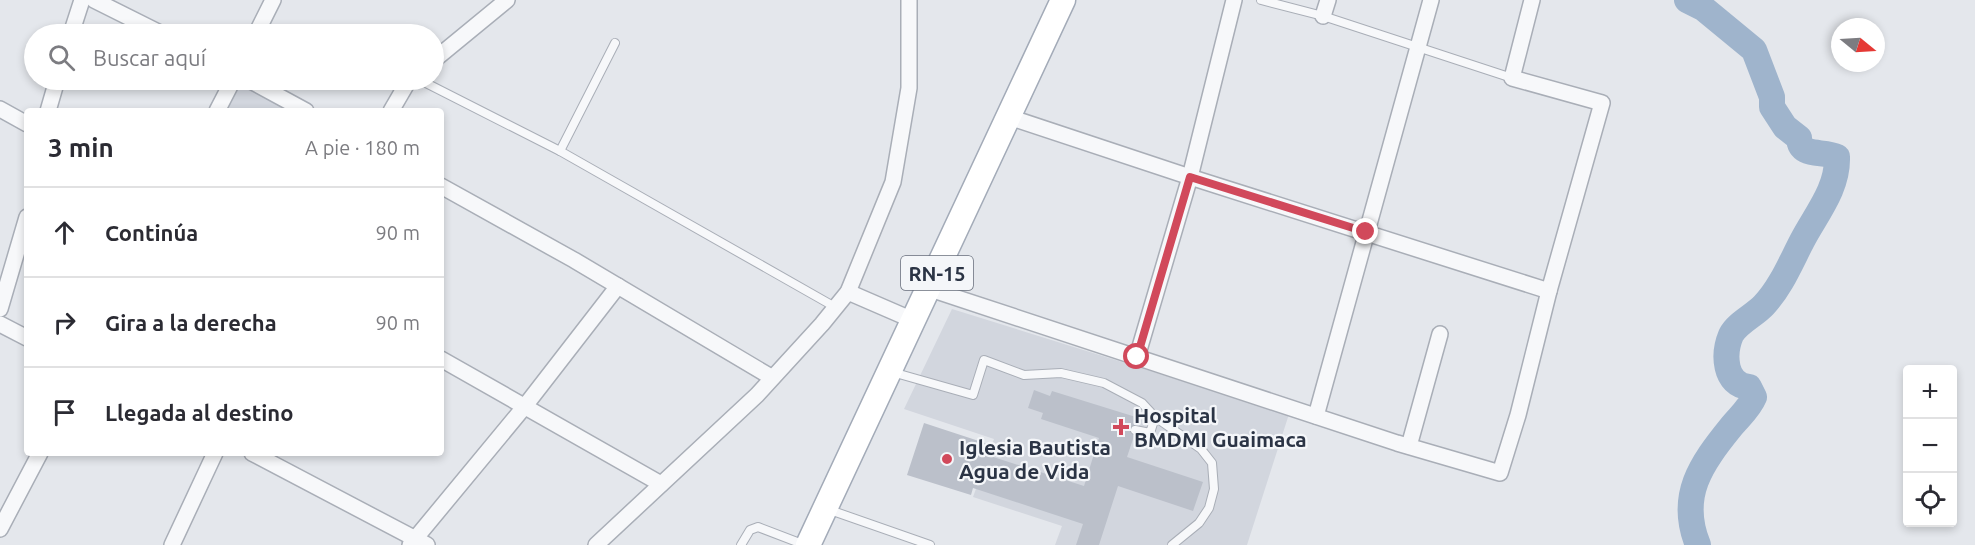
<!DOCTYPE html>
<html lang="es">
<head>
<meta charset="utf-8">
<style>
  :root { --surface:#fff; --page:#f2f2f3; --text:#2b2b33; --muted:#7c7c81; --line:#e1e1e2 }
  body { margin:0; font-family:Ubuntu,sans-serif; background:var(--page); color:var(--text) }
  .controls { position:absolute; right:18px; bottom:18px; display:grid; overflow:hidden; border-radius:6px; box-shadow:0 3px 9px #0003 }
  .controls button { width:54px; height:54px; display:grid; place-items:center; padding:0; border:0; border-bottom:2px solid var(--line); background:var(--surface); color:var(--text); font:30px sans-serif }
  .compass { position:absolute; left:1831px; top:18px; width:54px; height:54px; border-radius:50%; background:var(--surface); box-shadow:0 3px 9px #0003; rotate:108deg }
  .stop { position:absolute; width:18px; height:18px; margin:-14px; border:4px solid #d1495b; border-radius:50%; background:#fff }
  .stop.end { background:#d1495b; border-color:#fff; box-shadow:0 2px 6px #0008 }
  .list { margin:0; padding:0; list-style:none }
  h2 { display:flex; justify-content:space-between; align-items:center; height:78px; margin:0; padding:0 24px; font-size:26px }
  h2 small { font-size:20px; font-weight:400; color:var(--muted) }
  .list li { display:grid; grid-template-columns:39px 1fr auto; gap:18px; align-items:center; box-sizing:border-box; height:90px; padding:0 24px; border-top:2px solid var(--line) }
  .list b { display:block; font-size:22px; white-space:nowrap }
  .list em { font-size:20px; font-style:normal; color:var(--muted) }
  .icon { flex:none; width:33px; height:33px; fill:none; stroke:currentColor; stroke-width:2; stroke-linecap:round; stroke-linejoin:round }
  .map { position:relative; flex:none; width:1975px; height:545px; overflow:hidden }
  .search { position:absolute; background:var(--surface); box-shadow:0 3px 9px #0003; left:24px; top:24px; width:420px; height:66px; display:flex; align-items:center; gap:15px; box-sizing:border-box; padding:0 21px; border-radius:33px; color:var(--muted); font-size:22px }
  .panel { position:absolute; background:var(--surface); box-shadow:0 3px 9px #0003; left:24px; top:108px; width:420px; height:348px; border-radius:6px }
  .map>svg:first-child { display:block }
</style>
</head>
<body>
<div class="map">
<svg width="1975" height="545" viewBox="0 0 1975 545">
  <rect width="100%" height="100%" fill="#e4e7ec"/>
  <!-- built -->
  <g fill="#d2d6de">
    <path d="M241,81l50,30h-66z"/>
    <path d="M952,309l337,105 -42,131h-192l7,-19 -89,-29 21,-58 -90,-30z"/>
  </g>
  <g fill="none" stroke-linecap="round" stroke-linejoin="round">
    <!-- river -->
    <path stroke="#9fb4cc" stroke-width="26" d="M1687,0l16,8 51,42 18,47v10l13,20 14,11c1,20 24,12 38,19 1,32 -21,57 -35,84 -11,21 -21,46 -38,64 -9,10 -27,18 -33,30 -8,19 -7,50 18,52l5,10c-5,12 -15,20 -23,30 -30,37 -53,69 -33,118"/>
  </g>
  <!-- building -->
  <path fill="#bbc0ca" d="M1034,390l16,6 2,-5 87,27 -2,6 -8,4 5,8 -7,21 76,25 -10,29 -75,-25 -19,59h-23l7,-21 -110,-36 -2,7 -64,-20 17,-52 64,21 -4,10 100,32 15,-48 -58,-19 2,-6 -15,-5z"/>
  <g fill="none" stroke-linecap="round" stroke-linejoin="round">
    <!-- service casing -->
    <g stroke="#a9aeb7" stroke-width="10">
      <g id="service">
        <path d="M1261,0l62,16 189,62"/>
        <path d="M615,43l-55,108 275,156"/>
        <path d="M420,80l140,71"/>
        <path d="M892,372l81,23 11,-35 40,15 37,-2 43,10 38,20 13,14 -5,16 -15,-3"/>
        <path d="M1155,417l46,32 11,14 2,26 -5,19 -10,15 -27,22"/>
        <path d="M827,509l103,36"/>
        <path d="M741,545l9,-15 8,-3 47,18"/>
      </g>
    </g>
    <!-- minor casing -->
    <g stroke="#a9aeb7" stroke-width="18">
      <g id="minor">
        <path d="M94,0l68,34"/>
        <path d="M1323,16l5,-16"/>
        <path d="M71,34l11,-34"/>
        <path d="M256,34l17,-34"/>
        <path d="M434,60l73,-60"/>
        <path d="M249,80l57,31"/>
        <path d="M0,109l27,15"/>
        <path d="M48,111l9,-31"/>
        <path d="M217,111l16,-31"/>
        <path d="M391,111l18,-31"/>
        <path d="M1009,117l181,60 359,114"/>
        <path d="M441,186l133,74 197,117"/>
        <path d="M930,289l467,154 103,30 18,-58 31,-124 53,-188 -90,-25 20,-78"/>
        <path d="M848,292l67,29"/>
        <path d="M0,309l27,-92"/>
        <path d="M0,324l27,14"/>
        <path d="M1137,357l53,-180 44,-177"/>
        <path d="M441,359l220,125"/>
        <path d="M1316,416l115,-416"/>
        <path d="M1409,446l31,-112"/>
        <path d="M252,453l175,92"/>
        <path d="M0,529l40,-76"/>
        <path d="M172,545l43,-92"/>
        <path d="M410,545l115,-139 93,-120"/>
        <path d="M596,545l161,-150 65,-71 26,-32 45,-110 16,-94v-88"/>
      </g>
    </g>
    <!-- primary casing -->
    <g stroke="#a3abb8" stroke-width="27">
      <path id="primary" d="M808,545l255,-545"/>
    </g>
    <!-- service -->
    <use href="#service" stroke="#f7f8fa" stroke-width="8"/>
    <!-- minor -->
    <use href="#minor" stroke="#f7f8fa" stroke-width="15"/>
    <!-- primary -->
    <use href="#primary" stroke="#fff" stroke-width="24"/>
  </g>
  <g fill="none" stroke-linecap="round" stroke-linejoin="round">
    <!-- route -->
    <path stroke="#d1495b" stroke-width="8" d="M1137,357l53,-180 176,55"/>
  </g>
  <!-- markers -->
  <g fill="#d1495b" stroke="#f4f6f9" stroke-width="2">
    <path d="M1118 418h6v6h6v6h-6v6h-6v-6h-6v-6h6z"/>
    <circle cx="947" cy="459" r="6"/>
  </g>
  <g text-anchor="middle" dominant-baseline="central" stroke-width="4.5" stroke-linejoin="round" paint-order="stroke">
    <!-- shield labels -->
    <rect fill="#f4f6f9" stroke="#676e7b" stroke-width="1.5" x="901" y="256" width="72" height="34" rx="4.5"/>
    <g font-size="20" font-weight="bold" fill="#2b3445">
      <text x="937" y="273">RN-15</text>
    </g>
    <!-- poi labels -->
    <g font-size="21" font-weight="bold" fill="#2b3445" stroke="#f4f6f9" text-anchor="start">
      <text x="1134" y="415">Hospital<tspan x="1134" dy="24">BMDMI Guaimaca</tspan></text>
      <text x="959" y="447">Iglesia Bautista<tspan x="959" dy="24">Agua de Vida</tspan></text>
    </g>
  </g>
</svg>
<div class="controls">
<button>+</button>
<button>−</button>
<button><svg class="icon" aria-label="locate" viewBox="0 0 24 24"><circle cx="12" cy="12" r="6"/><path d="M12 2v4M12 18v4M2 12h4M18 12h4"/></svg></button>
</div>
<svg class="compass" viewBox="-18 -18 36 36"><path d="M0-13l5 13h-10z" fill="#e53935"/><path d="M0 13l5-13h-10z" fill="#7c7c81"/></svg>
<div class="stop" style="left:1137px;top:357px"></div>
<div class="stop end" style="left:1366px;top:232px"></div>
<div class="search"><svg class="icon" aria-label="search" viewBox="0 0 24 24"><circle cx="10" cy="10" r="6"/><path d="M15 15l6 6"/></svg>Buscar aquí</div>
<section class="panel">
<h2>3 min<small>A pie · 180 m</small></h2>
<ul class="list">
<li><svg class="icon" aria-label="ahead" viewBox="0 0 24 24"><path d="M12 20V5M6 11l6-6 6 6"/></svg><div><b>Continúa</b></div><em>90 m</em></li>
<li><svg class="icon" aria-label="right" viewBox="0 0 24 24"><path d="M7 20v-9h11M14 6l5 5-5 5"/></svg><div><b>Gira a la derecha</b></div><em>90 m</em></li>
<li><svg class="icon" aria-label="arrive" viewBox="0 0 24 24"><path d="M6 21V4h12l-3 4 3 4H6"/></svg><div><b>Llegada al destino</b></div></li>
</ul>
</section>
</div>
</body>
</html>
